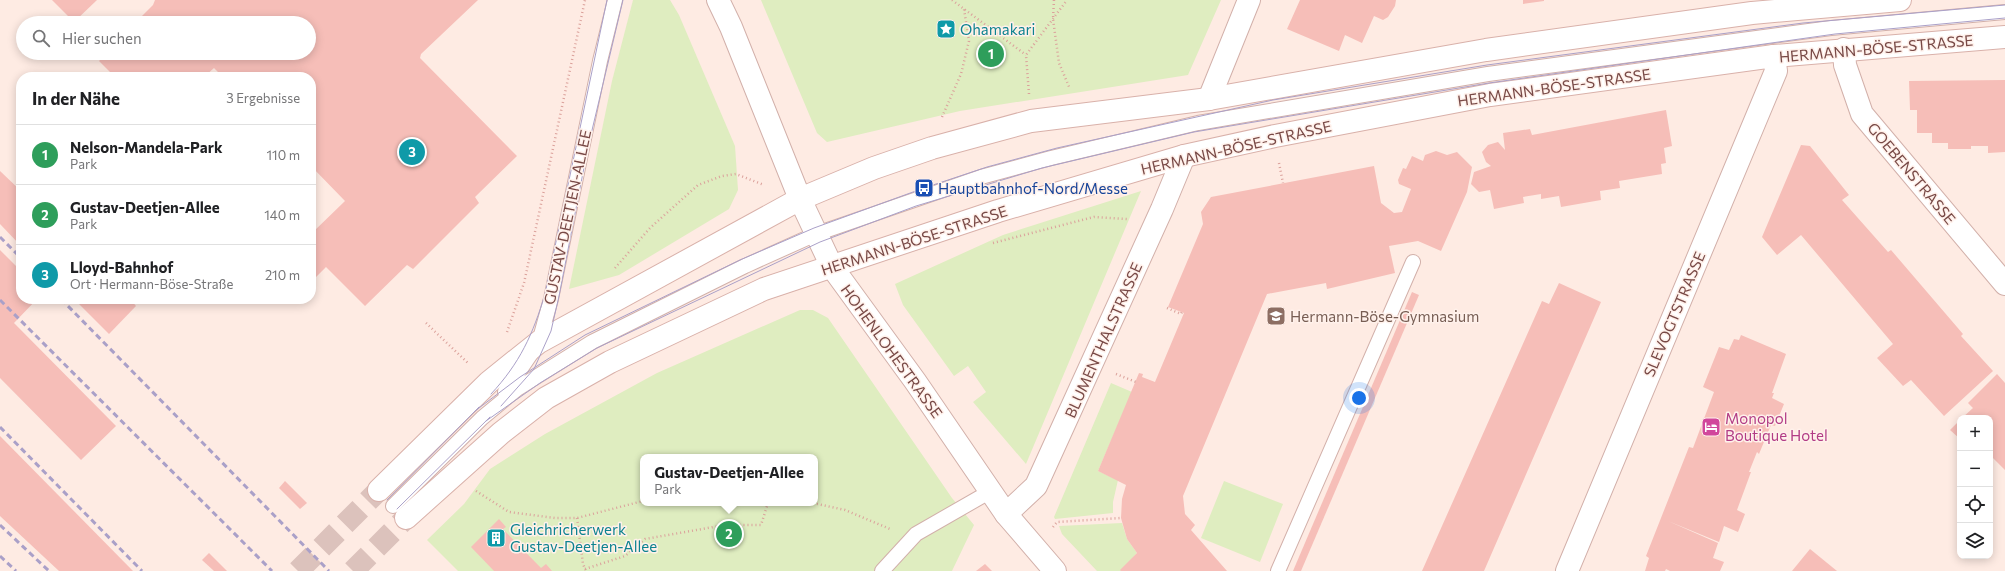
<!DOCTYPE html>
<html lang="de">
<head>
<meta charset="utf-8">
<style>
  :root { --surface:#fff; --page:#f6f6f6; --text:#202124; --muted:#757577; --line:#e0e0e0; --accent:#2563eb }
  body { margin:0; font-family:Commissioner,sans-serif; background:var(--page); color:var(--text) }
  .controls { position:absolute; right:12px; bottom:12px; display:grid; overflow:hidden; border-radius:8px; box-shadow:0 2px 10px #0003 }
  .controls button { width:36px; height:36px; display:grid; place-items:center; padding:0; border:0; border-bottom:1px solid var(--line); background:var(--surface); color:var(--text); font:20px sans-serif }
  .you { position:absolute; left:1359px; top:398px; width:14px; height:14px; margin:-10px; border:3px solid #fff; border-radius:50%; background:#1a73e8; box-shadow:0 0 0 6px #1a73e833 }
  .badge { display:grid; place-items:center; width:26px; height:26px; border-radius:50%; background:var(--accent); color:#fff; font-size:13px; font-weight:700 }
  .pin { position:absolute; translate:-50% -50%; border:2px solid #fff; box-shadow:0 1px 4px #0006 }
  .popup { position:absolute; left:640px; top:454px; width:178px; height:52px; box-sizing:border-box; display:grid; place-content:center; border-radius:8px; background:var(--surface); filter:drop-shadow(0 1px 3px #0005); font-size:13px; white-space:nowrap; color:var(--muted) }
  .popup b { font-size:15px; color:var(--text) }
  .popup::after { content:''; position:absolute; left:50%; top:100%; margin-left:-8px; border:8px solid transparent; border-top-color:var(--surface) }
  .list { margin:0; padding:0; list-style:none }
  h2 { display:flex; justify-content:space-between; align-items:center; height:52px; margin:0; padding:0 16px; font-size:17px }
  h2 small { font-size:13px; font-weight:400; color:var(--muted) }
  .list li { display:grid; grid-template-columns:26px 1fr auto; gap:12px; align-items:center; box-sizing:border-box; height:60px; padding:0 16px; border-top:1px solid var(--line) }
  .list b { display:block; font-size:15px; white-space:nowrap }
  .list p { margin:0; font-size:13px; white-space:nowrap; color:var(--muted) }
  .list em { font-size:13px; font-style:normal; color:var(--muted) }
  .icon { flex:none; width:22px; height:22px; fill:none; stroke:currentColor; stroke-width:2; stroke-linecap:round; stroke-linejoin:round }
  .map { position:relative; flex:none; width:2005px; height:571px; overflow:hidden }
  .search { position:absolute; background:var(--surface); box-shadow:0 2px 10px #0003; left:16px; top:16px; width:300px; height:44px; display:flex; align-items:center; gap:10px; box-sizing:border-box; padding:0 14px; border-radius:22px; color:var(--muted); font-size:15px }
  .panel { position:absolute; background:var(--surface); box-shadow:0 2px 10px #0003; left:16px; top:72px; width:300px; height:232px; border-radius:16px }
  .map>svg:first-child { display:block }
</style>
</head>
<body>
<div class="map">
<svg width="2005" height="571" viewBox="0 0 2005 571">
  <rect width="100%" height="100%" fill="#feebe3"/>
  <!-- green -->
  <g fill="#dfedc0" fill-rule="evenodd">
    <path d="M633,0h37l9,15 56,131 3,44 -9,19 -110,66 -50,14 43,-208z"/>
    <path d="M761,0h460l-33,75 -228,36 -133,31 -10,-9z"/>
    <path d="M1141,191l-115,273 -53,-62 13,-10 -18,-26 -14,10 -51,-71 -8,-21 108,-49z"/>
    <path d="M800,310h13l15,8 124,180 22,27 -22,46h-494l-31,-31 37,-36 26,-35 55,-35 112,-61zM643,457h172v46h-172z"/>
    <path d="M1111,383l21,9 -34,79 20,9 -5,22v11l-58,6 -1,-2z"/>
    <path d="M1224,481l59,23 -23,58 -59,-24z"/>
    <path d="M1122,523l5,16 10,14 -16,18h-24l-35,-37 -3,-8z"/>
  </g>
  <!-- building -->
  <g fill="#f6beb8">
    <path d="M52,0h45l-23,22z"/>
    <path d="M155,0h323l-57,54 -1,4 97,98 -42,41 4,6 -66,66 -6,-4 -42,41 -39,-39 -11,11 -4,-3v-41l34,-33 -34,-35v-89h-88l-9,-9 -10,9h-89l-16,-16 8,-8h202v-30h-174l18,-18z"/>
    <path d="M1300,0h96l-1,6 -7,11 -5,3 -9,-4 -12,27 -17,-8 -6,16 -52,-22z"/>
    <path d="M1523,0h21v1l-21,3z"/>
    <path d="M2005,80v72l-17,1v-7h-17v3h-23v-6h-16v-10h-15v-23h-7l-1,-29z"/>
    <path d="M1666,110l6,36 -8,2 2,15 -5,1 1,10 -43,7 1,7 -20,3 1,9 -40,7 -2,-11 -18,3v-5l-18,3 1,6 -30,6 -4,-19 -11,2 -8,-8 3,-12 17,-6 -5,-4 -4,-10 6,-7 10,-3 7,8 -2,-17 27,-4 2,6z"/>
    <path d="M1801,145l9,1 39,49 -7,5 46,52 3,-2 72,84 -2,2 32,35 -49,45 -33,-36 -8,6 -26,-28 16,-14 -92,-109 -24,20 -15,-18z"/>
    <path d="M1436,151l11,4 10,-3 15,15 -5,25 -26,59 -23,-10 -29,5 6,27 -68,16 -1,-6 -59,11 -84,202 2,18 10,11 -4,5 36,41h-106l-1,-1 17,-17 -10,-14 -6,-21 1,-19 4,-14 -28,-14 41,-98 4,1 -1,3 13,5 29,-69 -16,-6 35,-83 -2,-12 10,-15 163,-31 7,37 13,10 8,-1 9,-23 -12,-5 -1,-4 5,-12 3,1 6,-13 11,5 2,-6z"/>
    <path d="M0,171l21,20v55l-21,-22z"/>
    <path d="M0,250l21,21v28h16l-23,24 102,103 -35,34 -81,-82z"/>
    <path d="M1559,283l42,19 -117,269h-62l120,-270 7,3z"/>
    <path d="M1412,292l7,3 -118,276h-8z"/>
    <path d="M74,299h56l6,7 -27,28z"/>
    <path d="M1741,335l45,19 -14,39h2l-2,5 12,6 -9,22 -4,-1 -12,29 -2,-2 -8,20h2l-14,38 8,4 -7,18 -14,-6 -5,16 -51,-21 50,22 -5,15 11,4 -4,9h-50l-4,-2 -1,2h-20l4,-13 -3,-2 43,-109 4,1 21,-56 -11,-5 16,-40 10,3 5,-11 5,1z"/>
    <path d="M1997,374l8,9v87l-15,-15v-37h-28l11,-10 -5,-5z"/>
    <path d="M1960,420v19l-10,-9z"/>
    <path d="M0,436l133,135h-74l-59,-55z"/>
    <path d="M285,481l22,22 -7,6 -21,-21z"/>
    <path d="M499,519l7,8 -3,2 38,39 5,-4 6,7h-58l-23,-24z"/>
    <path d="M1810,549l27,22h-45z"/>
    <path d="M209,553l18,18h-13l-12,-11z"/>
    <path d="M985,564l7,7h-16z"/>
  </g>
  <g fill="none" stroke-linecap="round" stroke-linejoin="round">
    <!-- secondary-tunnel -->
    <g stroke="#dcc2bc" stroke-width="22" stroke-dasharray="22 11" stroke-linecap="butt">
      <path d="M298,571l81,-81"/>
      <path d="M353,571l53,-53"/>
    </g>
    <!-- service casing -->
    <g stroke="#d2b0aa" stroke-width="16">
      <g id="service">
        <path d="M505,392l34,-50 12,-43 49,-238 15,-61"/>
        <path d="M393,506l89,-88 35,-29 75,-47 153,-76 71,-32 165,-57 70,-19 147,-35 290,-49 343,-46 174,-16"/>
        <path d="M882,571l34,-37 75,-43"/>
        <path d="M1278,571l135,-309"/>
      </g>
    </g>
    <!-- minor casing -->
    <g stroke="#d2b0aa" stroke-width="24">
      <g id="minor">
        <path d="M1844,49l1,16 17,49 143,170"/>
        <path d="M1209,99l40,-99"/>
        <path d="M832,267l83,114 91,133 49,57"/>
        <path d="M1006,514l30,-28 126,-277 22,-53"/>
        <path d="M1567,571l209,-500 -2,-15"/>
      </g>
    </g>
    <!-- tertiary casing -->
    <g stroke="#d2b0aa" stroke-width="24">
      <path id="tertiary" d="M718,0l13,27 69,172 32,68"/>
    </g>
    <!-- secondary casing -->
    <g stroke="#d9b1aa" stroke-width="24">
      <g id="secondary">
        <path d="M379,490l110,-108 50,-40 261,-143 74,-31 58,-20 99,-27 178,-22 277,-49 266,-37 148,-13"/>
        <path d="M406,518l95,-85 45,-35 64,-36 154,-73 234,-78 186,-55 91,-20 215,-41 284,-39 231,-19"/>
      </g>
    </g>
    <!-- path -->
    <g stroke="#dba19b" stroke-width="2.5" stroke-dasharray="1 3" stroke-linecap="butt">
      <path d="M952,0l74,55"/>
      <path d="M1054,0l-1,19 6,44 11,26"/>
      <path d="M1029,94l-3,-39 41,-55"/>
      <path d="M942,117l19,-43 8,-33 -5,-32"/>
      <path d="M1279,163l4,20"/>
      <path d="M993,243l101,-26 33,2"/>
      <path d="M615,268l35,-40 48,-43 24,-9 14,-2 28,11"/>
      <path d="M1167,308l14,6 1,-2"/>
      <path d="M426,323l43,41"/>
      <path d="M507,332l17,-49 61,-283"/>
      <path d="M1116,374l20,8"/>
      <path d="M476,491l33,21 46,6h22l66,-17"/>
      <path d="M813,503l32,7 45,19"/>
      <path d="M577,518l6,46 3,7"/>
      <path d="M1053,527l4,-5 64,-4"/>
      <path d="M585,569l40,-13 20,-17 80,-14h36l7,-22"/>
    </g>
    <!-- service -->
    <use href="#service" stroke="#fff" stroke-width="14"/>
    <!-- minor -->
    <use href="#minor" stroke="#fff" stroke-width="22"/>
    <!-- tertiary -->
    <use href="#tertiary" stroke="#fff" stroke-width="22"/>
    <!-- secondary -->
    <use href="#secondary" stroke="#fff" stroke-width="22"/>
    <!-- tram -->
    <g stroke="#aaa0c8" stroke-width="1">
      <path d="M491,394c29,-31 42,-60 54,-100l62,-294"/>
      <path d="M501,406l33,-37 17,-38 8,-35 29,-149 35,-147"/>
      <path d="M475,411l45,-34 65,-42 155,-75 74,-32 110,-40 63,-21 70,-19 216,-48 214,-35 316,-42 202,-18"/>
      <path d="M486,421l54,-38 57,-35 223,-106 96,-36 126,-38 152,-36 295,-49 346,-49 170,-16"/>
      <path d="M387,500l92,-93"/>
      <path d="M397,509l93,-92"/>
    </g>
    <!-- rail -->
    <g stroke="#aaa0c8" stroke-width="3" stroke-dasharray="6 4" stroke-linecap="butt">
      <path d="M0,237l21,21"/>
      <path d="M61,299l268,272"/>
      <path d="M0,300l272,271"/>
      <path d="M0,427l142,144"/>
      <path d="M0,525l49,46"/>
      <path d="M0,556l16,15"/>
    </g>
  </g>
  <!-- icons -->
  <defs>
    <g id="sight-square" transform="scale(1)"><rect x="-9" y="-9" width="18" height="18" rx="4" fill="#0f9aa8" stroke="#fff1eb"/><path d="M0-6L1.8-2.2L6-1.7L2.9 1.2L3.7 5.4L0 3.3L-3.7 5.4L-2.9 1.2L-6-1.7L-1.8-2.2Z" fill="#fff"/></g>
    <g id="bus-square" transform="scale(1)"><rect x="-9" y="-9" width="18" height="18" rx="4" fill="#1a4fb4" stroke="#fff1eb"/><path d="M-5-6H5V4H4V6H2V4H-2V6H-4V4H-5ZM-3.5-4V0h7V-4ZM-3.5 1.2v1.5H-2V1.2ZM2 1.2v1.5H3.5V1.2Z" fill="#fff"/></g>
    <g id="school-square" transform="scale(1)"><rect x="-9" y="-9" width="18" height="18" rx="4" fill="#8d6e63" stroke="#fff1eb"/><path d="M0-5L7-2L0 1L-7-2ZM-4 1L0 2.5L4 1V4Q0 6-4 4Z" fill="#fff"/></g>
    <g id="hotel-square" transform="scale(1)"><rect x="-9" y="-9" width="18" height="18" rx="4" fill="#d1479c" stroke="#fff1eb"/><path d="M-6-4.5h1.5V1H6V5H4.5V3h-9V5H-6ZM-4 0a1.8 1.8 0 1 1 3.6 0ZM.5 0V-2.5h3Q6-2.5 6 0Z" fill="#fff"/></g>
    <g id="building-square" transform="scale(1)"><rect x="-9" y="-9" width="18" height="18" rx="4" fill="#0f9aa8" stroke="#fff1eb"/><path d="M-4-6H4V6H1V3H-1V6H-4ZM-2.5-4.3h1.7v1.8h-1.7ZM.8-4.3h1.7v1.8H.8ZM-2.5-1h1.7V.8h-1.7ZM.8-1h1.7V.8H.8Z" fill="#fff"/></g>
  </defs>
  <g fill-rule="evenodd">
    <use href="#sight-square" x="946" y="29"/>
    <use href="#bus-square" x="924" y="188"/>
    <use href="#school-square" x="1276" y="316"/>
    <use href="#hotel-square" x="1711" y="427"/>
    <use href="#building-square" x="496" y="538"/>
  </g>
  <g text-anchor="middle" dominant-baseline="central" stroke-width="3" stroke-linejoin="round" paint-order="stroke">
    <!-- culture labels -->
    <g font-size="15" fill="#0d838f" stroke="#fff1eb" text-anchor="start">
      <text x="960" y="29">Ohamakari</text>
      <text x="510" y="529">Gleichricherwerk<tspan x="510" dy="17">Gustav-Deetjen-Allee</tspan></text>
    </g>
    <!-- street labels -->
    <g font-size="15" fill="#784946" stroke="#fff1eb">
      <text transform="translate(1876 48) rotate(-5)">HERMANN-BÖSE-STRASSE</text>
      <text transform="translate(1554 87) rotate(-8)">HERMANN-BÖSE-STRASSE</text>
      <text transform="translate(1236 147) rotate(-13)">HERMANN-BÖSE-STRASSE</text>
      <text transform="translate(1912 173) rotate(50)">GOEBENSTRASSE</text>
      <text transform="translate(567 217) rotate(-78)">GUSTAV-DEETJEN-ALLEE</text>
      <text transform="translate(914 240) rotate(-18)">HERMANN-BÖSE-STRASSE</text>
      <text transform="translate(1674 314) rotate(-67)">SLEVOGTSTRASSE</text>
      <text transform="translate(1103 340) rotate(-66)">BLUMENTHALSTRASSE</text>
      <text transform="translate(892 351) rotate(54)">HOHENLOHESTRASSE</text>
    </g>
    <!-- transit labels -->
    <g font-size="15" fill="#164399" stroke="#fff1eb" text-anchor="start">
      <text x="938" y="188">Hauptbahnhof-Nord/Messe</text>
    </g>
    <!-- education labels -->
    <g font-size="15" fill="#785e54" stroke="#fff1eb" text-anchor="start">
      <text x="1290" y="316">Hermann-Böse-Gymnasium</text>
    </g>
    <!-- hotel labels -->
    <g font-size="15" fill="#b23c85" stroke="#fff1eb" text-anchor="start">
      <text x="1725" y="418">Monopol<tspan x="1725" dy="17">Boutique Hotel</tspan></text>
    </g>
  </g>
</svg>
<div class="controls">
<button>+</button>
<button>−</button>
<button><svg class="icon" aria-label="locate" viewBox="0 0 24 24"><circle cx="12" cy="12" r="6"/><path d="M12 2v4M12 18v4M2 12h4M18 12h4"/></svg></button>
<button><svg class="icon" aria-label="layers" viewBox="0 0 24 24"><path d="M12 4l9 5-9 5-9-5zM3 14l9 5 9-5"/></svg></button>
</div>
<div class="you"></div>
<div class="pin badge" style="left:991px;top:54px;background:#2e9e5b">1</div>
<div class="pin badge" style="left:729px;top:534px;background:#2e9e5b">2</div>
<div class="popup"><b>Gustav-Deetjen-Allee</b>Park</div>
<div class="pin badge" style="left:412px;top:152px;background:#0f9aa8">3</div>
<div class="search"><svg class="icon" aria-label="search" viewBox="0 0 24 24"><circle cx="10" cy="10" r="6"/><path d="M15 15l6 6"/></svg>Hier suchen</div>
<section class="panel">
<h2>In der Nähe<small>3 Ergebnisse</small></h2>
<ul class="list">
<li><span class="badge" style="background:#2e9e5b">1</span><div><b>Nelson-Mandela-Park</b><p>Park</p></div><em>110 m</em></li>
<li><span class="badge" style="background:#2e9e5b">2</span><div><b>Gustav-Deetjen-Allee</b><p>Park</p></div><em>140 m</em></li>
<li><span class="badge" style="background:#0f9aa8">3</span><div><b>Lloyd-Bahnhof</b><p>Ort · Hermann-Böse-Straße</p></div><em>210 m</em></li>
</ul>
</section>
</div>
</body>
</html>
